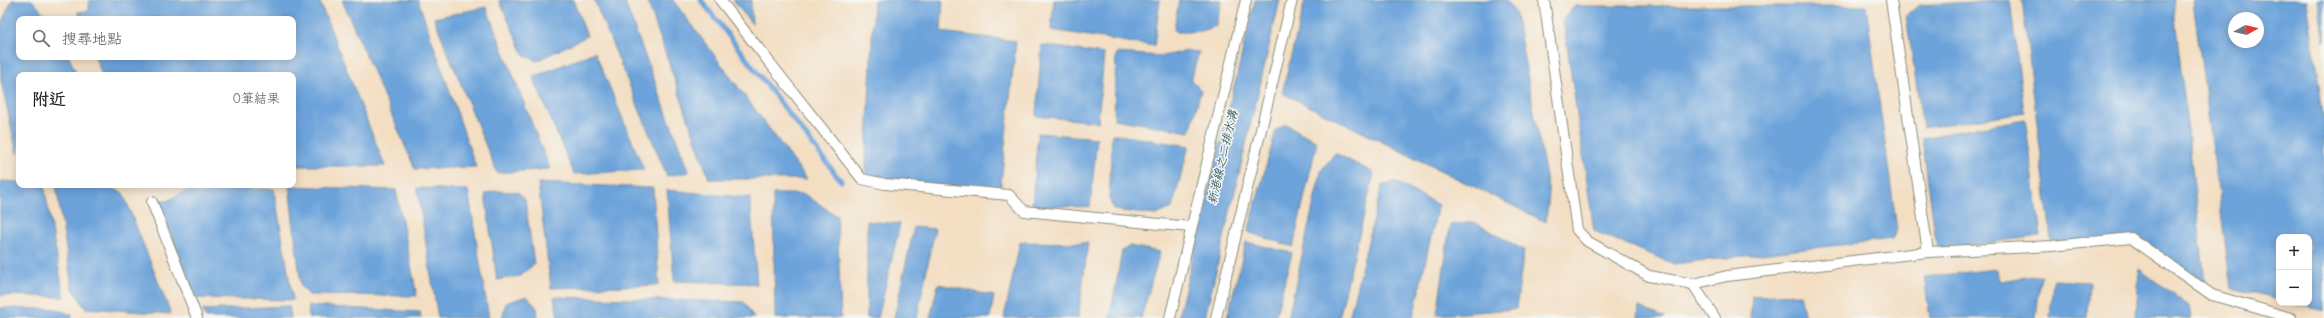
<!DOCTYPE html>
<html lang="zh-TW">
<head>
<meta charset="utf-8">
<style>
  :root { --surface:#fff; --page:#f2f2f2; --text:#202124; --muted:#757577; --line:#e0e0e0 }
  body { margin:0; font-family:Delius,"LXGW WenKai TC",sans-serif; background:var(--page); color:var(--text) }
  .controls { position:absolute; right:12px; bottom:12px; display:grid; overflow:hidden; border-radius:8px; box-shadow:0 2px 10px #0003 }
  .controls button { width:36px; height:36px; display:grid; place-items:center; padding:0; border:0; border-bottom:1px solid var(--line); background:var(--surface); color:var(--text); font:20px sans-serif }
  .compass { position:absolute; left:2228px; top:12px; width:36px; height:36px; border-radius:50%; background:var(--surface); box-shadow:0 2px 10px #0003; rotate:82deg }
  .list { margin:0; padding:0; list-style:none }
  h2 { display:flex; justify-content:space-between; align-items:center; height:52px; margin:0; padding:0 16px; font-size:17px }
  h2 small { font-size:13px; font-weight:400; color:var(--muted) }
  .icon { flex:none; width:22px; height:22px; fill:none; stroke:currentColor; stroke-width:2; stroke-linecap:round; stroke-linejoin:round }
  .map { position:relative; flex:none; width:2324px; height:318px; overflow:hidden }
  .search { position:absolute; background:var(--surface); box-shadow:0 2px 10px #0003; left:16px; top:16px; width:280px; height:44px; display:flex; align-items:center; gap:10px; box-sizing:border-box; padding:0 14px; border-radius:8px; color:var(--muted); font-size:15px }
  .panel { position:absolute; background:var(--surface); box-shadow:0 2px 10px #0003; left:16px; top:72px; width:280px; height:116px; border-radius:8px }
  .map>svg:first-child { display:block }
</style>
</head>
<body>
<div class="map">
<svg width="2324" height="318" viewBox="0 0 2324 318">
  <rect width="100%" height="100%" fill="#f6f6f2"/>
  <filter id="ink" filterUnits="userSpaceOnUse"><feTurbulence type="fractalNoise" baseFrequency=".025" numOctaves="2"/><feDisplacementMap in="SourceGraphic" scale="8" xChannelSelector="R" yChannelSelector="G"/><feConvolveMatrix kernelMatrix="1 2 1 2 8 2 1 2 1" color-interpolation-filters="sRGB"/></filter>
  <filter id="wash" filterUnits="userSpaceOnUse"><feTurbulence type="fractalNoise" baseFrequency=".012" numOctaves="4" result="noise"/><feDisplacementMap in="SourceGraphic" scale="16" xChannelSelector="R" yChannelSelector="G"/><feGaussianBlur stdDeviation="0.9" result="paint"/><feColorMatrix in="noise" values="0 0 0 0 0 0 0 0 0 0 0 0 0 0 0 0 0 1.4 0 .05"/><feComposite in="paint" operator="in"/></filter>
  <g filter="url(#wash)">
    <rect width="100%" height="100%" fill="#f3dec2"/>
    <!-- water -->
    <g fill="#6ca3da" stroke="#467087" fill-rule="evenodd">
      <path d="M12,0h20l17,19h-30v38h50l8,18h-58v78h-2l-16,-72 -1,-55z"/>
      <path d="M89,0h230l66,166h-92v-91h-191l-7,-18h198v-38h-212l-3,-7 11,-1z"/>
      <path d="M342,0h76l58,167 -61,2z"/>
      <path d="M499,0h74l14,36 -50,25 -13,-6z"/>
      <path d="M594,0h30l65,172 -22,4z"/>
      <path d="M647,0h26l134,179h-98z"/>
      <path d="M733,0h18l1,24z"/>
      <path d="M874,0h69l-2,32 75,9 -16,152 -135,-10z"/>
      <path d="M1054,0h106l-6,46 -103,-16z"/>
      <path d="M1179,0h43l-6,26c-16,7 -24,6 -40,6l-2,-3z"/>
      <path d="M1255,0h25l-75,318h-27z"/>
      <path d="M1305,0h201l10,14 33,180 -3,28 -264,-129z"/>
      <path d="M2010,0l14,112 -101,16 -17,-112 13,-11z"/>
      <path d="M2022,0h151l33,291 -75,-53 -79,8z"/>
      <path d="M2193,0h114l17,123v188l-32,-8h17v-66h-30v63l-48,-12zM2234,18h24v24h-24z"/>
      <path d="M2318,0h6v43z"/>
      <path d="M1575,6h291l31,224 -5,9 -218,25 -80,-33 -31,-212z"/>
      <path d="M486,7l64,162 -53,4 -63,-155z"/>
      <path d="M1042,45l62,9 -6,68 -62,-6z"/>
      <path d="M1188,51l11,1 -8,28 10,10 -11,42 -76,-13 2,-66 46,3z"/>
      <path d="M595,52l49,118 -70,4 -41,-97z"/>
      <path d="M2025,119l16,117 -104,13 -15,-111z"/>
      <path d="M1286,124l31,18 -24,105 -45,-15 28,-102z"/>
      <path d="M1038,133l59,5 -7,69 -58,-1z"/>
      <path d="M1112,134l77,12 -17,62 -16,7 -42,-5 -5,-11z"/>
      <path d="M1335,153l39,20 -35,145h-51l33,-147z"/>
      <path d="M0,181l19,1v3h25l20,112 -64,-2z"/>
      <path d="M1394,181l44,24 -25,113h-64l33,-133h6z"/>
      <path d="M538,183l115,5 6,97 -108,3z"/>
      <path d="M56,185l54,2 13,6 48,121 -86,-6 -13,-21z"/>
      <path d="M289,186l107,4 21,106 -108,-1 -8,-8z"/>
      <path d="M191,188l83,1 19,111 -97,-2 -39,-99 10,2z"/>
      <path d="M417,188l51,2 21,128h-51z"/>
      <path d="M667,190l83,8 7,86 -83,-3z"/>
      <path d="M495,191l23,1 7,8 9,64 -14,12 -23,4 -12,-86z"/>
      <path d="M773,194h31l33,22 4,102h-66z"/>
      <path d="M867,221l33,3 -22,94h-11z"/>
      <path d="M1474,222l50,28 -8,59 -79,6 13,-90z"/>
      <path d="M914,227l21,2 -18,89h-23z"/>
      <path d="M1020,242l68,1 -10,75h-74z"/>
      <path d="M1246,242l46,11 -17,65h-48z"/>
      <path d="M1130,246l30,6 -19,66h-31l12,-67z"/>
      <path d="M1997,269l2,12 42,-6 -5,43h-106l-6,-41z"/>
      <path d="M2139,269l50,37 2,12h-55z"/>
      <path d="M2053,280l36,2 -2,36h-37z"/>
      <path d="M938,284l56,12 -4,22h-60z"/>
      <path d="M1800,294l5,24h-55l2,-22z"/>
      <path d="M527,296l10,12 1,10h-36l4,-15z"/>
      <path d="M554,297l190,5 10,16h-196z"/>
      <path d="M289,306l2,12h-85l-3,-8z"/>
      <path d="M308,306l112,6 1,6h-112z"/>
      <path d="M1639,307l26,11h-27z"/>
      <path d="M0,308l56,1 16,6v3h-72z"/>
    </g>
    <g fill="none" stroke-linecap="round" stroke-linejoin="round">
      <!-- stream -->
      <path stroke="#6ca3da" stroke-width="5" d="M701,0l140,181"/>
    </g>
  </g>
  <g filter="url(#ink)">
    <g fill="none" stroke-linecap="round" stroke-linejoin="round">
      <!-- lane casing -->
      <g stroke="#898e7b" stroke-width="12">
        <g id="lane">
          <path d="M720,0l142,179 23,5 124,11 15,16 167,16"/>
          <path d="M1544,0l33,230 10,11 62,35 44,8 34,-8 201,-24 124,-6 79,-8 81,57 79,23"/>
          <path d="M1891,0l37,252"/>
          <path d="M152,202l45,116"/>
          <path d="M1693,284l22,34"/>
          <path d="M1170,318l76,-318"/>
          <path d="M1216,318l76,-318"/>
        </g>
      </g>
      <!-- lane -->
      <use href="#lane" stroke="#fff" stroke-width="10"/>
    </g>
  </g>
  <g text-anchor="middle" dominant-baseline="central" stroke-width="3" stroke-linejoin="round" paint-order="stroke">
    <!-- water labels -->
    <g font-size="12" font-style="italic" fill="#365c66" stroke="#f6f6f2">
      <text transform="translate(1222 157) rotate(-77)">新港線之二排水溝</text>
    </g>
  </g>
</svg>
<div class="controls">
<button>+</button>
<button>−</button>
</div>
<svg class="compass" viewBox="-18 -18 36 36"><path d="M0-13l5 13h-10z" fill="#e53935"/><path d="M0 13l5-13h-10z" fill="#757577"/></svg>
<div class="search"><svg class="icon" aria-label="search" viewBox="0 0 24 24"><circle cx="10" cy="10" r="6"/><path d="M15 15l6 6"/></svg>搜尋地點</div>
<section class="panel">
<h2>附近<small>0筆結果</small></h2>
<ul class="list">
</ul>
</section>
</div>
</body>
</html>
